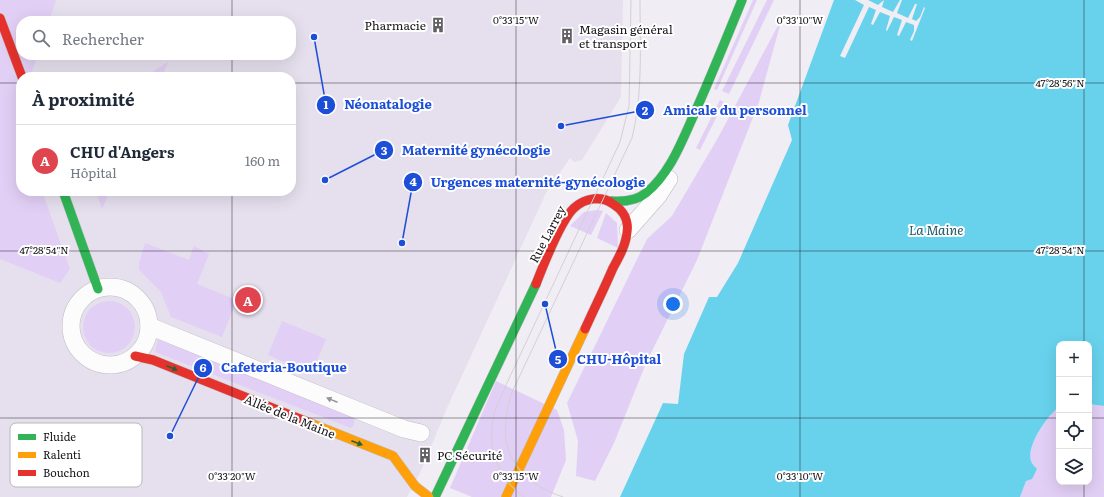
<!DOCTYPE html>
<html lang="fr">
<head>
<meta charset="utf-8">
<style>
  :root { --surface:#fff; --page:#f2f2f3; --text:#1f2937; --muted:#747a83; --line:#e0e1e3; --accent:#0f766e }
  body { margin:0; font-family:Literata,serif; background:var(--page); color:var(--text) }
  .controls { position:absolute; right:12px; bottom:12px; display:grid; overflow:hidden; border-radius:8px; box-shadow:0 4px 16px #0002 }
  .controls button { width:36px; height:36px; display:grid; place-items:center; padding:0; border:0; border-bottom:1px solid var(--line); background:var(--surface); color:var(--text); font:20px sans-serif }
  .you { position:absolute; left:673px; top:304px; width:14px; height:14px; margin:-10px; border:3px solid #fff; border-radius:50%; background:#1a73e8; box-shadow:0 0 0 6px #1a73e833 }
  .badge { display:grid; place-items:center; width:26px; height:26px; border-radius:50%; background:var(--accent); color:#fff; font-size:13px; font-weight:700 }
  .pin { position:absolute; translate:-50% -50%; border:2px solid #fff; box-shadow:0 1px 4px #0006 }
  .list { margin:0; padding:0; list-style:none }
  h2 { display:flex; justify-content:space-between; align-items:center; height:52px; margin:0; padding:0 16px; font-size:17px }
  h2 small { font-size:13px; font-weight:400; color:var(--muted) }
  .list li { display:grid; grid-template-columns:26px 1fr auto; gap:12px; align-items:center; box-sizing:border-box; height:72px; padding:0 16px; border-top:1px solid var(--line) }
  .list b { display:block; font-size:15px; white-space:nowrap }
  .list p { margin:0; font-size:13px; white-space:nowrap; color:var(--muted) }
  .list em { font-size:13px; font-style:normal; color:var(--muted) }
  .icon { flex:none; width:22px; height:22px; fill:none; stroke:currentColor; stroke-width:2; stroke-linecap:round; stroke-linejoin:round }
  .map { position:relative; flex:none; width:1104px; height:497px; overflow:hidden }
  .search { position:absolute; background:var(--surface); box-shadow:0 4px 16px #0002; left:16px; top:16px; width:280px; height:44px; display:flex; align-items:center; gap:10px; box-sizing:border-box; padding:0 14px; border-radius:16px; color:var(--muted); font-size:15px }
  .panel { position:absolute; background:var(--surface); box-shadow:0 4px 16px #0002; left:16px; top:72px; width:280px; height:124px; border-radius:16px }
  .map>svg:first-child { display:block }
</style>
</head>
<body>
<div class="map">
<svg width="1104" height="497" viewBox="0 0 1104 497">
  <rect width="100%" height="100%" fill="#f0edf4"/>
  <!-- built -->
  <path fill="#e6e0ee" fill-rule="evenodd" d="M0,0h623l-2,97 -39,63 -8,2 -4,-4 -24,35 -99,215 -26,63 -14,26h-407zM21,21h270v34h-270zM21,77h270v114h-270z"/>
  <!-- green -->
  <g fill="#e2cff5">
    <path d="M0,0h56l-7,21h-28v34h17l-8,22h-9v28l-4,13 4,13v60h21l28,78 -10,14 -60,-24z"/>
    <path d="M753,0h4l-40,90 -3,-1z"/>
    <path d="M767,0h7l-45,94 -7,-3z"/>
    <path d="M782,18l-23,84 -62,158 -50,101 -33,82 -19,38 -19,-5 2,-35 -11,-38 80,-164 25,-23 47,-80z"/>
    <path d="M168,62l-6,15h-18z"/>
    <path d="M720,100l4,2 -24,48 -4,-2z"/>
    <path d="M96,191h14l-8,18z"/>
    <path d="M597,210l6,1 -12,24 -21,-9 14,-14z"/>
    <path d="M606,213l11,10 1,25 -21,-10z"/>
    <path d="M145,243l44,17 5,-14 15,8 -12,30 40,16 -15,37 -51,-20 -10,-25 -22,-22v-7z"/>
    <circle cx="109" cy="327" r="26"/>
    <path d="M282,321l44,18 -12,29 -3,1 -3,4 -40,-18z"/>
    <path d="M158,339l197,78 -1,8 -3,3 -196,-76z"/>
    <path d="M496,381l61,29 7,20 2,30 -15,37h-79l-22,-9z"/>
    <path d="M1089,404l15,2v91h-84l6,-16 10,-12c-1,-2 -4,-5 -5,-8 -5,-15 16,-45 28,-54v75h30z"/>
  </g>
  <!-- water -->
  <path fill="#68d2ed" d="M834,0h270v406l-15,-2v-60h-30v63c-12,9 -33,39 -28,54 1,3 4,6 6,8l-5,10 -6,2 -6,16h-400l43,-94 15,1 6,-50 25,-57h8l21,-34 54,-123 -4,-15z"/>
  <!-- pier -->
  <path fill="#f0edf4" d="M855,0h13l10,5 6,-5 -2,7 11,5 7,-12h2l-5,13 11,5 7,-14h2l-5,15 4,2 4,-4 4,-10 1,1 -13,33 -2,-1 4,-9v-6l-8,-3 -7,14 -2,-1 5,-15 -8,-3 -7,14 -1,-1 4,-14 -10,-4 -7,13 -2,-1 5,-14 -7,-3 -24,51 -5,-2 24,-51z"/>
  <g fill="none" stroke-linecap="round" stroke-linejoin="round">
    <!-- street casing -->
    <g stroke="#bebdc1" stroke-width="18">
      <g id="street">
        <path d="M628,230l30,-34 11,-17"/>
        <circle cx="110" cy="326" r="39"/>
        <path d="M149,326l255,103 17,4"/>
      </g>
    </g>
    <!-- fast casing -->
    <g stroke="#bebdc1" stroke-width="10">
      <g id="fast">
        <path d="M63,191l35,98"/>
        <path d="M611,201c12,1 25,0 35,-8 25,-20 37,-55 50,-83 16,-36 31,-73 46,-110"/>
        <path d="M435,497l101,-213"/>
      </g>
    </g>
    <!-- slow casing -->
    <g stroke="#bebdc1" stroke-width="10">
      <g id="slow">
        <path d="M310,423l83,33 22,30 14,11"/>
        <path d="M506,497l79,-168"/>
      </g>
    </g>
    <!-- jam casing -->
    <g stroke="#bebdc1" stroke-width="10">
      <g id="jam">
        <path d="M0,18l22,59"/>
        <path d="M536,284c7,-18 26,-65 38,-76 11,-10 27,-13 39,-4 10,6 16,16 14,28 -1,13 -8,25 -14,36 -9,21 -19,41 -28,61"/>
        <path d="M135,356l18,4 157,63"/>
      </g>
    </g>
    <!-- street -->
    <use href="#street" stroke="#fdfcfd" stroke-width="17"/>
    <!-- fast -->
    <use href="#fast" stroke="#30b455" stroke-width="9"/>
    <!-- slow -->
    <use href="#slow" stroke="#ff9f0a" stroke-width="9"/>
    <!-- jam -->
    <use href="#jam" stroke="#e5322d" stroke-width="9"/>
    <!-- tram -->
    <g stroke="#d2d1d4" stroke-width="1">
      <path d="M524,497c-24,-16 -37,-48 -31,-77 2,-12 8,-23 13,-35l114,-243 9,-36 2,-106"/>
      <path d="M563,497c-53,-18 -69,-55 -50,-107l119,-252c11,-45 8,-92 8,-138"/>
    </g>
  </g>
  <!-- one-way arrows -->
  <defs><path id="oneway-solid" d="M-6-.8H1V-3.2L6.5 0L1 3.2V.8H-6Z"/></defs>
  <g fill="#236436">
    <use href="#oneway-solid" transform="translate(172 368) rotate(22)"/>
    <use href="#oneway-solid" transform="translate(357 443) rotate(21)"/>
  </g>
  <use fill="#959496" href="#oneway-solid" transform="translate(332 400) rotate(-158)"/>
  <!-- ticks -->
  <path fill="none" stroke="#161418" stroke-width="1" stroke-opacity="0.45" d="M232,0v21M516,0v497M800,0v497M1084,0v344M232,55v22M0,83h21M291,83h813M232,191v306M0,251h1104M0,418h1059M1089,418h15M1084,482v15"/>
  <!-- icons -->
  <defs>
    <g id="building-bare" transform="scale(1.2)"><path d="M-4-6H4V6H1V3H-1V6H-4ZM-2.5-4.3h1.7v1.8h-1.7ZM.8-4.3h1.7v1.8H.8ZM-2.5-1h1.7V.8h-1.7ZM.8-1h1.7V.8H.8Z" fill="#626065" stroke="#fff" stroke-width="2.5" paint-order="stroke"/></g>
  </defs>
  <g fill-rule="evenodd">
    <use href="#building-bare" x="438" y="25"/>
    <use href="#building-bare" x="567" y="36"/>
    <use href="#building-bare" x="425" y="455"/>
  </g>
  <g text-anchor="middle" dominant-baseline="central" stroke-width="4" stroke-linejoin="round" paint-order="stroke">
    <!-- poi labels -->
    <g font-size="12" fill="#161418" stroke="#fff" text-anchor="start">
      <text x="426" y="25" text-anchor="end">Pharmacie</text>
      <text x="579" y="29">Magasin général<tspan x="579" dy="14">et transport</tspan></text>
      <text x="437" y="455">PC Sécurité</text>
    </g>
    <!-- street labels -->
    <g font-size="12" fill="#161418" stroke="#fff">
      <text transform="translate(547 234) rotate(-62)">Rue Larrey</text>
      <text transform="translate(290 416) rotate(22)">Allée de la Maine</text>
    </g>
    <!-- water labels -->
    <g font-size="13" font-style="italic" fill="#1c5666" stroke="#fff">
      <text x="936" y="229">La Maine</text>
    </g>
  </g>
  <!-- legend -->
  <rect x="10" y="423" width="132" height="64" rx="6" fill="#fff" stroke="#b9b8ba" stroke-width="1"/>
  <rect x="18" y="434" width="18" height="6" fill="#30b455"/>
  <rect x="18" y="452" width="18" height="6" fill="#ff9f0a"/>
  <rect x="18" y="470" width="18" height="6" fill="#e5322d"/>
  <g font-size="11" fill="#161418">
    <text x="43" y="441">Fluide</text>
    <text x="43" y="459">Ralenti</text>
    <text x="43" y="477">Bouchon</text>
  </g>
  <g font-size="10" text-anchor="middle" fill="#161418" stroke="#fff" stroke-width="4" stroke-linejoin="round" paint-order="stroke">
    <text x="516" y="24">0°33'15"W</text>
    <text x="800" y="24">0°33'10"W</text>
    <text x="1060" y="87">47°28'56"N</text>
    <text x="44" y="254">47°28'54"N</text>
    <text x="1060" y="254">47°28'54"N</text>
    <text x="232" y="480">0°33'20"W</text>
    <text x="516" y="480">0°33'15"W</text>
    <text x="800" y="480">0°33'10"W</text>
  </g>
  <!-- callouts -->
  <path fill="none" stroke="#1d4ed8" stroke-width="1.5" d="M314 37L326 105M561 126L645 110M325 180L384 150M402 243L413 182M545 304L558 359M170 436L203 368"/>
  <g fill="#1d4ed8" stroke="#fff" stroke-width="1.5">
    <circle cx="314" cy="37" r="4"/>
    <circle cx="561" cy="126" r="4"/>
    <circle cx="325" cy="180" r="4"/>
    <circle cx="402" cy="243" r="4"/>
    <circle cx="545" cy="304" r="4"/>
    <circle cx="170" cy="436" r="4"/>
    <circle cx="326" cy="105" r="10"/>
    <circle cx="645" cy="110" r="10"/>
    <circle cx="384" cy="150" r="10"/>
    <circle cx="413" cy="182" r="10"/>
    <circle cx="558" cy="359" r="10"/>
    <circle cx="203" cy="368" r="10"/>
  </g>
  <g font-size="12" text-anchor="middle" font-weight="bold" fill="#fff">
    <text x="326" y="109">1</text>
    <text x="645" y="115">2</text>
    <text x="384" y="155">3</text>
    <text x="413" y="186">4</text>
    <text x="558" y="364">5</text>
    <text x="203" y="372">6</text>
  </g>
  <g font-size="13" text-anchor="middle" font-weight="bold" fill="#1d4ed8" stroke="#fff" stroke-width="4" stroke-linejoin="round" paint-order="stroke">
    <text x="388" y="109">Néonatalogie</text>
    <text x="735" y="115">Amicale du personnel</text>
    <text x="476" y="155">Maternité gynécologie</text>
    <text x="538" y="187">Urgences maternité-gynécologie</text>
    <text x="619" y="364">CHU-Hôpital</text>
    <text x="284" y="372">Cafeteria-Boutique</text>
  </g>
</svg>
<div class="controls">
<button>+</button>
<button>−</button>
<button><svg class="icon" aria-label="locate" viewBox="0 0 24 24"><circle cx="12" cy="12" r="6"/><path d="M12 2v4M12 18v4M2 12h4M18 12h4"/></svg></button>
<button><svg class="icon" aria-label="layers" viewBox="0 0 24 24"><path d="M12 4l9 5-9 5-9-5zM3 14l9 5 9-5"/></svg></button>
</div>
<div class="you"></div>
<div class="pin badge" style="left:248px;top:300px;background:#e0444e">A</div>
<div class="search"><svg class="icon" aria-label="search" viewBox="0 0 24 24"><circle cx="10" cy="10" r="6"/><path d="M15 15l6 6"/></svg>Rechercher</div>
<section class="panel">
<h2>À proximité<small></small></h2>
<ul class="list">
<li><span class="badge" style="background:#e0444e">A</span><div><b>CHU d'Angers</b><p>Hôpital</p></div><em>160 m</em></li>
</ul>
</section>
</div>
</body>
</html>
